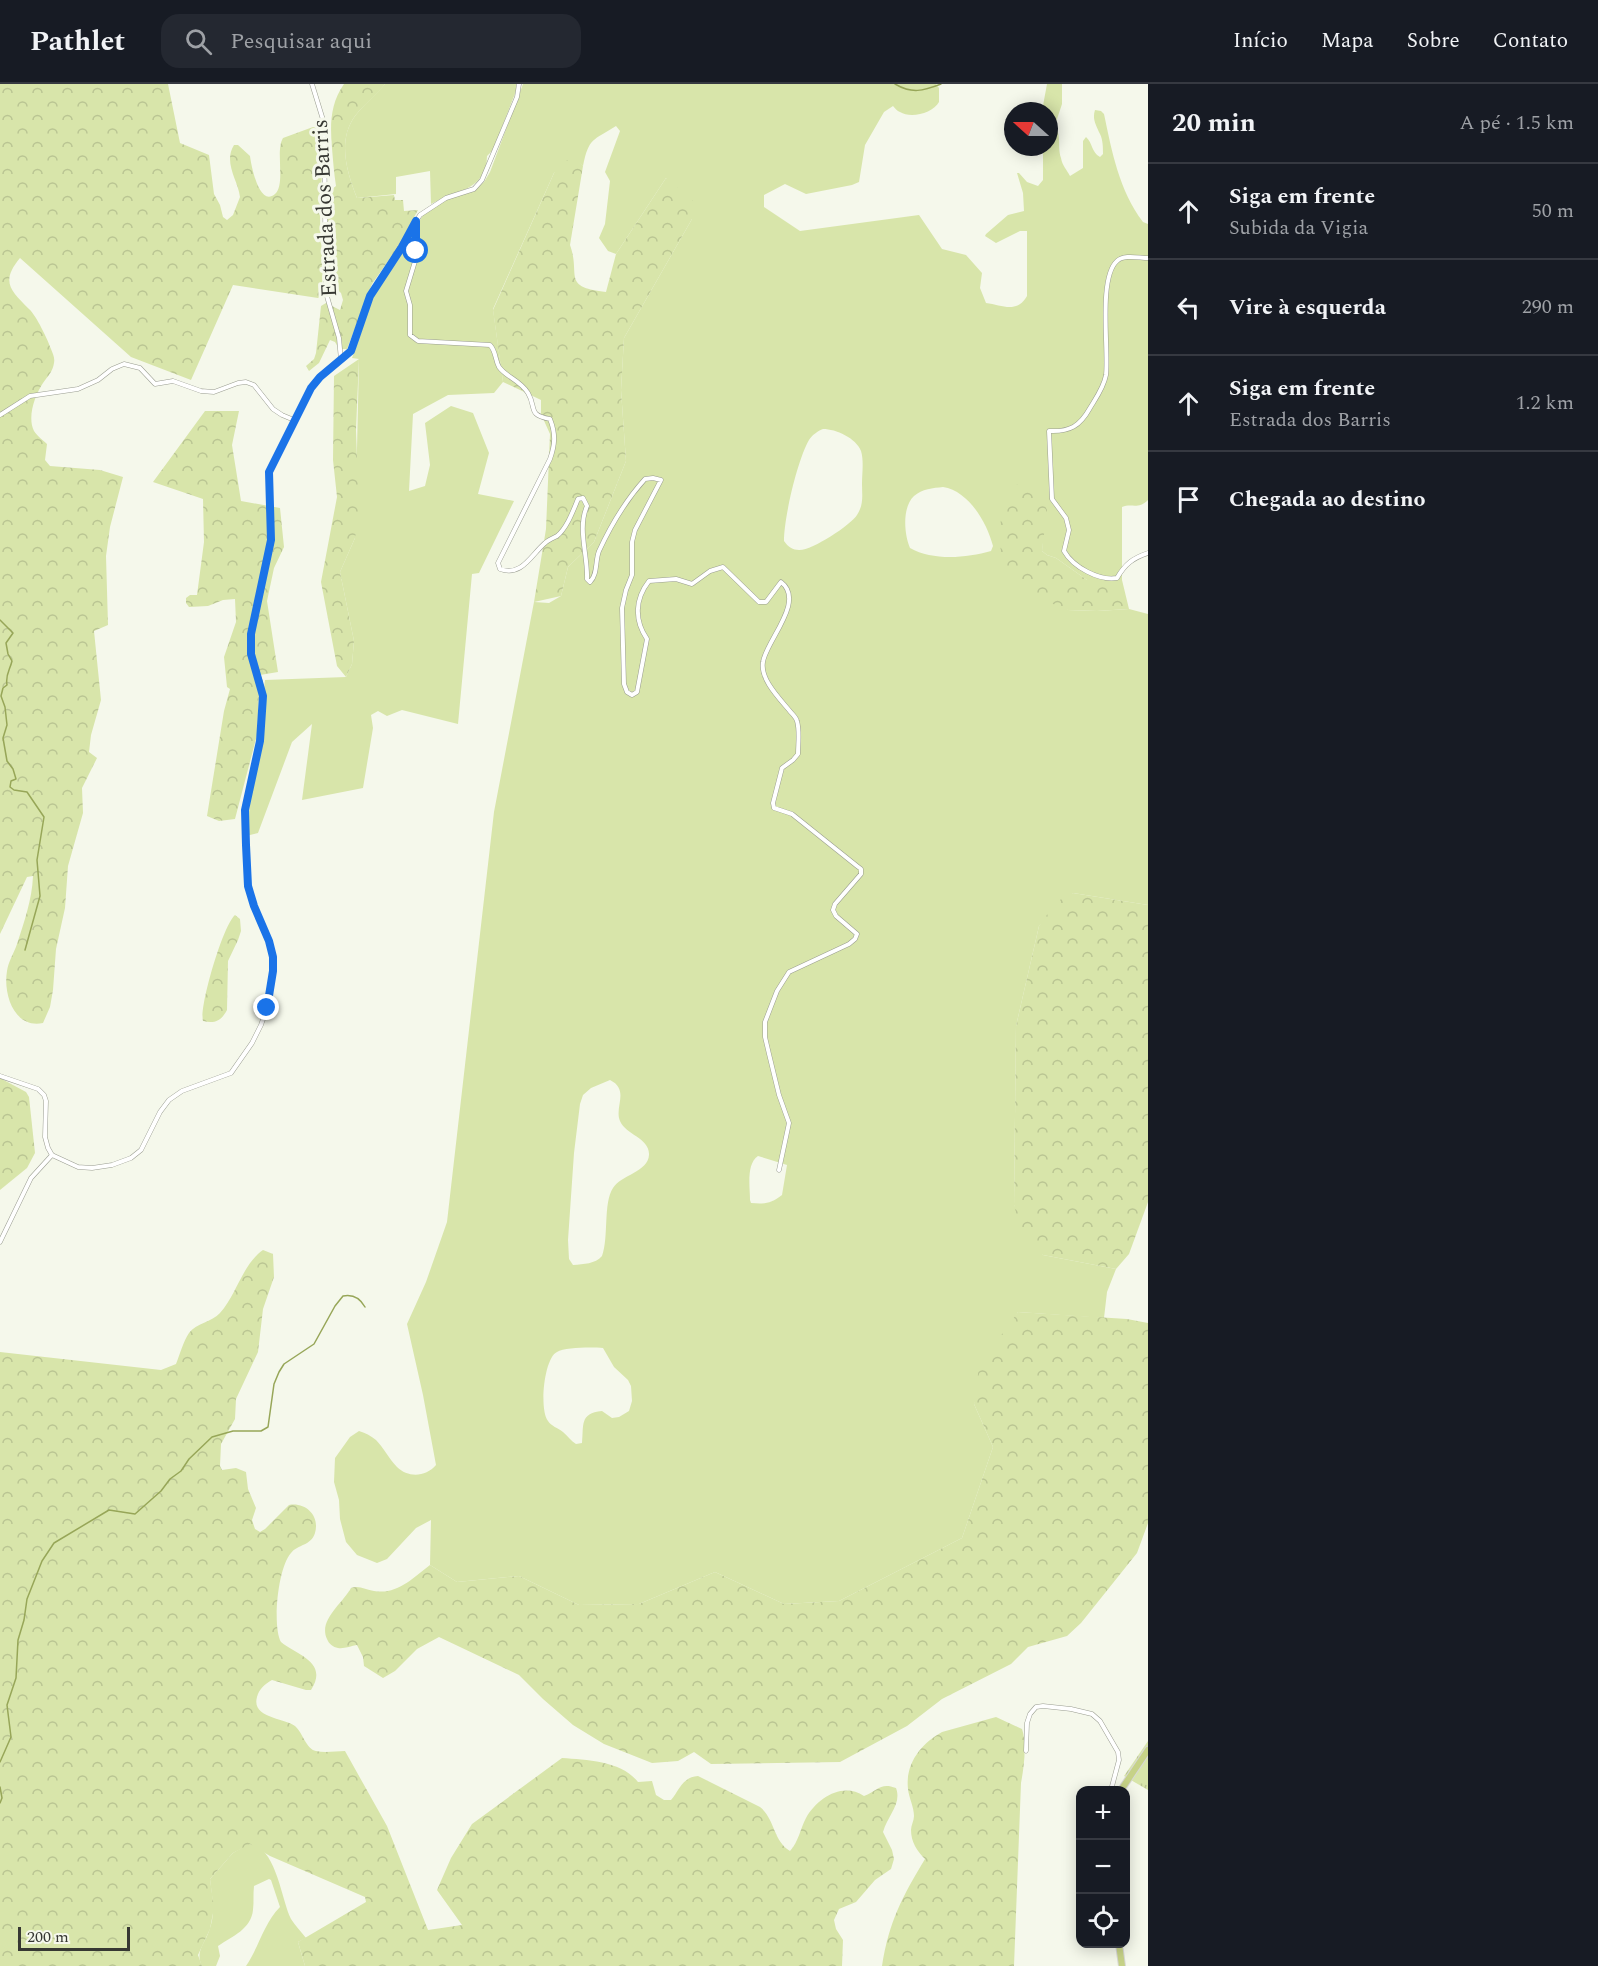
<!DOCTYPE html>
<html lang="pt">
<head>
<meta charset="utf-8">
<style>
  :root { --surface:#171b24; --page:#242831; --text:#f1f3f6; --muted:#9ea1a6; --line:#363941 }
  body { margin:0; font-family:Spectral,serif; background:var(--page); color:var(--text) }
  .controls { position:absolute; right:18px; bottom:18px; display:grid; overflow:hidden; border-radius:12px; box-shadow:0 3px 15px #0003 }
  .controls button { width:54px; height:54px; display:grid; place-items:center; padding:0; border:0; border-bottom:2px solid var(--line); background:var(--surface); color:var(--text); font:30px sans-serif }
  .compass { position:absolute; left:1004px; top:18px; width:54px; height:54px; border-radius:50%; background:var(--surface); box-shadow:0 3px 15px #0003; rotate:291deg }
  .scale { position:absolute; left:18px; bottom:15px; width:112px; box-sizing:border-box; padding-left:6px; border:3px solid #373833; border-top:0; font-size:16px; line-height:21px; white-space:nowrap; color:#373833; -webkit-text-stroke:4px #f5f8eb; paint-order:stroke }
  .stop { position:absolute; width:18px; height:18px; margin:-14px; border:4px solid #1a73e8; border-radius:50%; background:#fff }
  .stop.end { background:#1a73e8; border-color:#fff; box-shadow:0 2px 6px #0008 }
  .list { margin:0; padding:0; list-style:none }
  h2 { display:flex; justify-content:space-between; align-items:center; height:78px; margin:0; padding:0 24px; font-size:26px }
  h2 small { font-size:20px; font-weight:400; color:var(--muted) }
  .list li { display:grid; grid-template-columns:39px 1fr auto; gap:18px; align-items:center; box-sizing:border-box; height:96px; padding:0 24px; border-top:2px solid var(--line) }
  .list b { display:block; font-size:22px; white-space:nowrap }
  .list p { margin:0; font-size:20px; white-space:nowrap; color:var(--muted) }
  .list em { font-size:20px; font-style:normal; color:var(--muted) }
  .icon { flex:none; width:33px; height:33px; fill:none; stroke:currentColor; stroke-width:2; stroke-linecap:round; stroke-linejoin:round }
  .map { position:relative; flex:none; width:1148px; height:1882px; overflow:hidden }
  header { display:flex; align-items:center; gap:36px; box-sizing:border-box; height:84px; padding:0 30px; background:var(--surface); border-bottom:2px solid var(--line) }
  header strong { font-size:28px }
  nav { display:flex; gap:33px; margin-inline-start:auto; font-size:21px }
  .search { width:420px; height:54px; background:var(--page); display:flex; align-items:center; gap:15px; box-sizing:border-box; padding:0 21px; border-radius:18px; color:var(--muted); font-size:22px }
  main { display:flex }
  aside { flex:1; background:var(--surface) }
  .map>svg:first-child { display:block }
</style>
</head>
<body>
<header>
<strong>Pathlet</strong>
<div class="search"><svg class="icon" aria-label="search" viewBox="0 0 24 24"><circle cx="10" cy="10" r="6"/><path d="M15 15l6 6"/></svg>Pesquisar aqui</div>
<nav><a>Início</a><a>Mapa</a><a>Sobre</a><a>Contato</a></nav>
</header>
<main>
<div class="map">
<svg width="1148" height="1882" viewBox="0 0 1148 1882">
  <defs>
    <pattern id="forest-crowns" width="20" height="18" patternUnits="userSpaceOnUse" patternTransform="scale(1.5)"><rect width="20" height="18" fill="#d8e5aa"/><path d="M2 6a3 3 0 1 1 6 0M12 15a3 3 0 1 1 6 0" fill="none" stroke="#bac593"/></pattern>
    <pattern id="park-tufts" width="24" height="20" patternUnits="userSpaceOnUse" patternTransform="scale(1.5)"><rect width="24" height="20" fill="#d8e5aa"/><path d="M3 7l-1-3M5 7V3M7 7l1-3M15 17l-1-3M17 17v-4M19 17l1-3" fill="none" stroke="#bac593"/></pattern>
  </defs>
  <rect width="100%" height="100%" fill="#f5f8eb"/>
  <!-- green -->
  <g fill="#d8e5aa" fill-rule="evenodd">
    <path d="M385,0h131v7l-23,59 -6,6c0,34 -32,35 -56,48l-1,-33 -34,6v17l-39,4c-10,-26 -20,-57 -2,-82 9,-12 21,-21 30,-32z"/>
    <path d="M523,0h413l3,4v14c-6,11 -28,17 -39,10 -3,-1 -5,-4 -7,-6l-9,6 -19,33 -6,37 -7,3 -46,9 -21,-10 -21,11v12l36,24 119,-16 23,34 24,6 16,18 -2,15 6,15c16,2 31,11 41,-7v-65h-7l-24,12 -11,-7 1,-2 22,-19 16,-4 -1,-18 -6,-20h2l8,9 11,4 5,-6v-33h6v-36h-7l5,-27h15v20l-7,21c7,14 2,20 6,33 1,7 6,12 9,18l13,-8v-27l3,-4c7,6 5,15 14,20l3,-3c0,-6 0,-14 -3,-20 -4,-9 -8,-15 -5,-24l6,1 3,3c8,38 15,76 39,108l5,2v276c-10,10 -16,3 -26,7v73h-35l-31,-22 -9,-3 -5,-4 1,-15 -35,-41 60,115 29,1 32,-2 19,5v291l-75,-12 -34,33 -23,100 -2,179 29,50 73,14 -9,23 -3,26 -86,-6 -44,92 19,43 -31,91 -123,63 -55,3 -69,-32 -76,32 -60,1 -60,-29 -62,6 -27,-17 1,-45 -15,8 -29,31 -10,4 -20,-8 -11,-13 -6,-23 -1,-19 -5,-18 1,-24 15,-21 9,-6c7,2 12,5 17,9 8,8 13,19 21,27 11,11 29,10 39,-2l-13,-70 -16,-71 19,-42 21,-60 47,-410 40,-210 15,1 12,-7 7,-29 26,-25 32,-81 -5,-71 3,-52 68,-119 -26,-41 -50,76 -8,-3 -9,-13 6,-14 5,-43 -5,-9 15,-41 -4,-5c-23,15 -27,11 -33,40l-5,-4 -24,11 -61,136 10,73 -9,11 -46,2 -35,19 -4,77 16,-5 5,-21 -5,-42 26,-17 22,7 16,40 -11,41 36,7 -35,72 -7,1 -14,150 -56,-14 -15,6 -9,-5 -7,4 2,13 -10,60 -61,12 10,-76 -20,18 -34,91 -12,3 19,-156 81,-3 6,-13 2,-23 -14,-69 15,-34 4,-179 -7,-1c10,-24 16,-62 33,-80l40,-66 21,-12 27,-9 11,-9 6,-10zM823,345c13,0 33,9 38,22 3,10 1,23 1,33 0,11 2,20 -5,31 -6,10 -46,36 -58,35 -6,0 -11,-3 -15,-9 0,-23 13,-80 25,-101 3,-5 9,-9 14,-11zM943,403c26,4 44,36 50,59l-2,5c-25,7 -58,10 -81,-3 -6,-14 -8,-41 4,-52 8,-7 19,-8 29,-9zM610,996c20,10 4,27 10,41 6,14 30,17 29,34 -1,17 -28,20 -36,33 -10,15 -4,49 -11,68 -7,8 -18,8 -29,9l-4,-6 -1,-19 6,-87 6,-49 3,-9 8,-7zM758,1072l29,9 -5,30c-11,9 -18,9 -31,8l-1,-3c0,-13 -4,-36 8,-44zM603,1264l11,19 14,13 3,6 1,15 -3,10 -10,6 -7,1 -10,-7c-23,2 -18,15 -20,32l-6,1c-5,-3 -8,-8 -13,-12 -5,-4 -12,-6 -15,-11 -9,-11 -4,-63 9,-69 8,-5 36,-5 46,-4z"/>
    <path d="M248,1760c28,0 33,55 43,75 4,6 10,13 15,19l-8,4 7,24h-59c13,-19 18,-43 34,-59l-9,-27 -2,-1 -15,7c-1,8 0,16 -1,24 -2,19 -20,26 -35,36l2,10 -4,10h-14c-7,-14 2,-21 7,-35 7,-18 3,-34 1,-52l23,-26z"/>
  </g>
  <!-- forest -->
  <g fill="url(#forest-crowns)">
    <path d="M0,0h168l12,59 29,12 5,39 6,11 3,12 4,3 6,-5 7,-18c-2,-17 -17,-34 -6,-52h4l12,11c1,8 9,52 25,38 11,-10 0,-43 8,-56l30,-11 7,2c7,29 -1,57 0,85 0,27 5,54 1,81l-3,3 -85,-13 -42,95 -60,-23 -111,-99c-20,24 -9,33 9,51 7,6 19,31 22,40 2,5 4,9 3,14 -1,8 -6,13 -11,20 -8,12 -16,34 -9,48 3,5 9,9 13,13l-2,16 5,6 50,4 23,7 -13,50 -4,29 2,69 -14,6 7,69 -10,35 -2,17 8,6 -15,30 1,25 -15,53 -3,42 -9,41 -3,41 -3,17 -7,16c-29,6 -40,-29 -36,-52 1,-9 7,-18 10,-27 7,-22 15,-44 16,-68l-6,1 -27,57z"/>
    <path d="M344,0h41c-8,11 -21,20 -30,32 -18,25 -8,56 2,82l37,-3 1,5h8l1,11 14,-1 -20,37 -26,37 -25,65h-8l-4,-7 -5,-2 -11,23 -10,8 -3,-5 8,-7 2,-6 5,-47 5,-3 14,7 3,-10 -2,-7 -12,-11 -2,-89 9,-7c-2,-13 -3,-25 -4,-38 -2,-23 -2,-44 12,-64z"/>
    <path d="M567,76l12,2 4,4 -13,79c11,30 -9,42 36,47l10,-38 50,-76 28,24 -2,17 -68,119 -3,52 5,71 -32,81 -26,25 -7,29 -27,6 12,-73 4,-95 -9,-20v-14l-38,-18 -10,-72 61,-137z"/>
    <path d="M359,275l-3,71 3,86 -4,22 -15,34 14,69 -2,23 -6,13 -9,-11 -16,-84 16,-85 -4,-37 1,-84z"/>
    <path d="M205,327h34l-7,34 9,56 39,7 4,39 -10,21 -7,33 11,71 -18,3 -3,60 -22,84 -16,2 -12,-5 17,-105 6,-22 -3,-2 -3,-30 12,-35 -1,-23 -12,1 -15,6 -19,1 -3,-4v-5l4,-3h7l7,-53 -1,-43 -50,-17z"/>
    <path d="M1027,398h7l13,28 -5,41 5,4 9,3 31,22h35l7,29 -32,2 -29,-1 -37,-15 -19,-17 -11,-25 -2,-19 3,-22 6,-17 8,-10z"/>
    <path d="M1073,809l75,12v297l-19,52 -13,15 -73,-14 -20,-15 -9,-35 2,-179 23,-100 17,-24z"/>
    <path d="M235,831l5,4 1,12 -3,9 -10,21 -1,49c-6,11 -12,14 -24,11 -4,-14 20,-96 32,-106z"/>
    <path d="M0,994l26,14 3,5 6,56 -8,15 -27,22z"/>
    <path d="M263,1166l10,4 1,23 -11,32 -5,43 -22,47 -1,20 -14,25 -1,22 2,4 14,-2 10,4 2,17 8,19 -4,12 3,9 5,3 5,-3 24,-24c17,-3 31,11 26,28 -4,13 -17,11 -24,20 -13,14 -19,73 -10,89 16,13 48,20 30,48h-5l-34,-10c-7,4 -13,9 -15,17 -6,21 28,21 38,29 8,7 11,23 21,25 9,2 20,0 29,0l42,75 41,104 34,-5 -25,-35 14,-32 21,-34 90,-66c25,2 60,3 76,24l14,-1 4,14 8,5h7c8,-9 11,-23 27,-24l62,31c15,12 13,34 30,44 9,-10 10,-22 16,-33 12,-21 37,-36 58,-22 14,-6 17,-14 32,-8 6,16 -8,27 -13,44l9,18 2,9 -3,10 -16,11 -19,22 -17,7 -5,11 2,9 7,11 -1,26h-537l-7,-24 68,-40 -1,-5 -95,-41 -20,-12 -17,9 -23,26 4,29 -4,21 -12,26 4,11h-202v-614l161,18 15,-6c4,-10 7,-22 13,-31 7,-10 23,-11 31,-20 17,-19 22,-48 43,-63z"/>
    <path d="M1018,1228l109,7 21,4v200l-11,30 -56,70 -14,13 -39,11 -17,17 -69,35 -35,27 -67,36 -129,2 -17,-12 -16,9 -26,2 -48,-19 -31,-19 -30,-26 -24,-24 -80,-38 -22,12 -22,22 -12,7 -19,-12 -1,-9 -6,-12c-6,1 -13,4 -19,3 -5,-1 -9,-4 -11,-9 -9,-19 16,-36 24,-51 8,-3 15,2 23,3 23,4 39,-13 56,-26l27,17 62,-6 60,29 60,-1 76,-32 69,32 55,-3 123,-63 31,-91 -19,-43 5,-38z"/>
    <path d="M996,1633l26,12c5,15 2,38 -1,54l-7,183h-132c7,-44 20,-69 43,-107 -8,-8 -14,-17 -14,-29 0,-5 3,-9 3,-14 0,-9 -5,-18 -6,-27 -3,-26 14,-46 34,-57z"/>
  </g>
  <!-- park -->
  <path fill="url(#park-tufts)" d="M1148,1657v49l-24,-14z"/>
  <g fill="none" stroke-linecap="round" stroke-linejoin="round">
    <!-- stream -->
    <g stroke="#97a658" stroke-width="1.5">
      <path d="M895,0c17,10 28,7 46,0"/>
      <path d="M0,536l13,13 -7,10 2,11 4,7c-2,9 -7,14 -5,24l-4,3 -2,8 4,11 2,18 -4,13 4,23 6,8 3,10 -5,2 -1,6 4,3 13,2 17,25 -7,43 3,36 -15,54"/>
      <path d="M0,1678l11,-25 -4,-32 9,-27 2,-38 6,-20 3,-21 15,-38 12,-18 55,-33 26,4 26,-23 9,-12 11,-8 8,-12 23,-22 21,-6h28l7,-4 6,-43 5,-12 5,-8 30,-20 21,-38 8,-10c10,-2 17,2 22,11"/>
      <path d="M0,1703l2,11 -2,5"/>
    </g>
    <!-- minor casing -->
    <g stroke="#9a9d91" stroke-width="5">
      <g id="minor">
        <path d="M312,0l12,39 2,170 13,45 2,22"/>
        <path d="M416,137v37l-10,33 4,14v30l8,6 72,4c6,6 5,15 9,22 7,10 21,13 29,26 9,15 -1,22 22,26 6,15 5,26 0,40l-52,104 2,6c22,8 31,-14 45,-26 3,-3 8,-5 12,-7 10,-8 16,-25 21,-37l5,-1 4,8c-10,23 1,49 0,73l3,3c8,-8 5,-21 9,-31 12,-26 27,-51 46,-72l8,-1 8,2 -26,50 -3,12v33l-6,15 -4,18 2,76 3,8 5,3 5,-3 10,-53c-13,-19 -12,-40 2,-58l27,-2 16,5 18,-13 13,-4 36,35h7l15,-20c25,19 -15,59 -18,80 -3,17 16,36 26,48 3,4 7,7 8,11 3,10 1,23 1,33l-5,6 -11,8 -9,35 1,5 18,6 65,52 4,3v5l-26,30 -2,6 3,6 21,18 -2,5 -6,5 -60,28 -12,19 -12,31v15l4,17 10,41 10,28 -10,47"/>
        <path d="M1148,174c-9,0 -24,-4 -31,3 -19,17 -8,89 -11,114 -2,12 -10,23 -16,33 -10,18 -20,24 -41,23l3,68 14,19 3,12 -5,21c9,16 35,30 53,27 8,-14 16,-20 31,-25"/>
        <path d="M0,331l30,-19 48,-7 20,-9 14,-11 12,-5 16,4 15,16 18,-3 28,10 13,1 24,-9 8,-1 8,3 19,24 9,6 12,5"/>
        <path d="M0,992l38,13 6,6 2,6 -1,36 3,11 4,7 26,12 14,1 20,-3 19,-7 10,-8 19,-38 9,-12 13,-9 49,-18 21,-30 9,-18 6,-17 6,-37v-14l-4,-16 -15,-35 -6,-20 -3,-76 15,-69 2,-19 1,-26 -3,-15 -6,-14 -3,-13v-20l20,-94 -2,-68 25,-52 17,-32 9,-11 31,-26 19,-55 50,-81 26,-17 28,-9 8,-9 35,-83 2,-13"/>
        <path d="M0,1158l31,-64 21,-23"/>
        <path d="M1026,1667l1,-28 3,-9 6,-7 7,-1 28,3 21,5 8,7 18,31 1,8 -8,30"/>
      </g>
    </g>
    <!-- primary casing -->
    <g stroke="#d7d7d6" stroke-width="8">
      <g id="primary">
        <path d="M1121,1706l27,-40"/>
        <path d="M1119,1860l3,22"/>
      </g>
    </g>
    <!-- minor -->
    <use href="#minor" stroke="#fff" stroke-width="4"/>
    <!-- primary -->
    <use href="#primary" stroke="#c6d287" stroke-width="6"/>
  </g>
  <g fill="none" stroke-linecap="round" stroke-linejoin="round">
    <!-- route -->
    <path stroke="#1a73e8" stroke-width="8" d="M267,924l6,-37v-14l-4,-16 -15,-35 -6,-20 -2,-41 -1,-35 15,-69 3,-45 -12,-42v-20l20,-94 -2,-68 42,-84 9,-11 31,-26 19,-55 32,-49 14,-26v30"/>
  </g>
  <g text-anchor="middle" dominant-baseline="central" stroke-width="6" stroke-linejoin="round" paint-order="stroke">
    <!-- street labels -->
    <g font-size="22" fill="#373833" stroke="#f5f8eb">
      <text transform="translate(325 124) rotate(-93)">Estrada dos Barris</text>
    </g>
  </g>
</svg>
<div class="controls">
<button>+</button>
<button>−</button>
<button><svg class="icon" aria-label="locate" viewBox="0 0 24 24"><circle cx="12" cy="12" r="6"/><path d="M12 2v4M12 18v4M2 12h4M18 12h4"/></svg></button>
</div>
<svg class="compass" viewBox="-18 -18 36 36"><path d="M0-13l5 13h-10z" fill="#e53935"/><path d="M0 13l5-13h-10z" fill="#9ea1a6"/></svg>
<div class="scale">200 m</div>
<div class="stop" style="left:416px;top:167px"></div>
<div class="stop end" style="left:267px;top:924px"></div>
</div>
<aside>
<h2>20 min<small>A pé · 1.5 km</small></h2>
<ul class="list">
<li><svg class="icon" aria-label="ahead" viewBox="0 0 24 24"><path d="M12 20V5M6 11l6-6 6 6"/></svg><div><b>Siga em frente</b><p>Subida da Vigia</p></div><em>50 m</em></li>
<li><svg class="icon" aria-label="left" viewBox="0 0 24 24"><path d="M17 20v-9H6M10 6l-5 5 5 5"/></svg><div><b>Vire à esquerda</b></div><em>290 m</em></li>
<li><svg class="icon" aria-label="ahead" viewBox="0 0 24 24"><path d="M12 20V5M6 11l6-6 6 6"/></svg><div><b>Siga em frente</b><p>Estrada dos Barris</p></div><em>1.2 km</em></li>
<li><svg class="icon" aria-label="arrive" viewBox="0 0 24 24"><path d="M6 21V4h12l-3 4 3 4H6"/></svg><div><b>Chegada ao destino</b></div></li>
</ul>
</aside>
</main>
</body>
</html>
